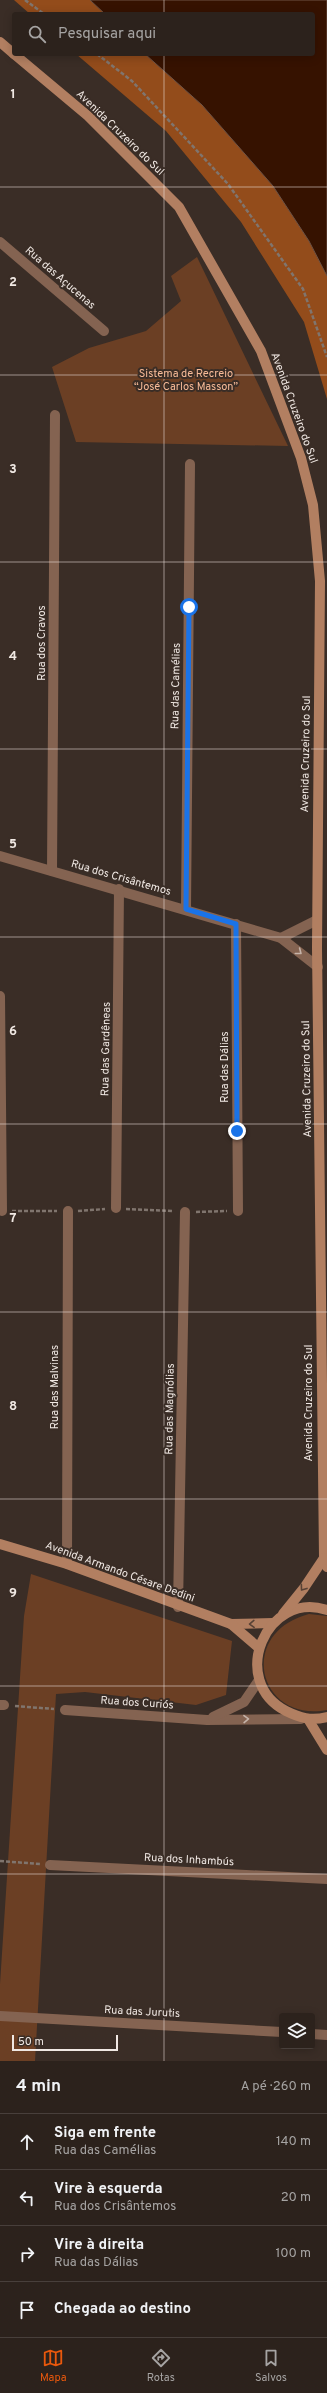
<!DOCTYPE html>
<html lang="pt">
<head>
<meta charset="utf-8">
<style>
  :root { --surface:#2c221c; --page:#342a25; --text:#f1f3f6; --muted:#a6a4a3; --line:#483f3b; --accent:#ea580c }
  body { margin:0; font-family:Overpass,sans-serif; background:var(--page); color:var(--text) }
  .controls { position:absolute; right:12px; bottom:12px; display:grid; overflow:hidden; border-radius:4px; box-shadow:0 2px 10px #0003 }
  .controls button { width:36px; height:36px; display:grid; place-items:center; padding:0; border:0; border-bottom:1px solid var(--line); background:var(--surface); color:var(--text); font:20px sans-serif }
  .scale { position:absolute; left:12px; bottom:10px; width:106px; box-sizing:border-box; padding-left:4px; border:2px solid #f0e8e3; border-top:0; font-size:11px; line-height:14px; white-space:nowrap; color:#f0e8e3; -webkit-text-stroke:3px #3a2d26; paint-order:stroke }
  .stop { position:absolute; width:12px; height:12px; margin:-9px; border:3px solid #1a73e8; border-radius:50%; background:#fff }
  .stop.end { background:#1a73e8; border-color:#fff; box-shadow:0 1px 4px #0008 }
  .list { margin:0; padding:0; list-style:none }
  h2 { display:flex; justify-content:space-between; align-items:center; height:52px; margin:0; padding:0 16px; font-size:17px }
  h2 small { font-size:13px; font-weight:400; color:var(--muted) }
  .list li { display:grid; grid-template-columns:26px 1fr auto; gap:12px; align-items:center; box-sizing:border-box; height:56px; padding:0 16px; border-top:1px solid var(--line) }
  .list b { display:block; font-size:15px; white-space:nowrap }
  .list p { margin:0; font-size:13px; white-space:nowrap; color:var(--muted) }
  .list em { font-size:13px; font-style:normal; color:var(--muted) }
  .icon { flex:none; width:22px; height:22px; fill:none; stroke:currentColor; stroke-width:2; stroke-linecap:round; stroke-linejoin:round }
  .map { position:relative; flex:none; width:327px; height:2061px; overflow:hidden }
  .search { position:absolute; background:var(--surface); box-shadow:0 2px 10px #0003; left:12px; right:12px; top:12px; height:44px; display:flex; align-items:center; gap:10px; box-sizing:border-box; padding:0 14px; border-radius:4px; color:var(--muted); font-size:15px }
  .sheet { height:276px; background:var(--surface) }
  nav { display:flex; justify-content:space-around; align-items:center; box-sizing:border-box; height:56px; border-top:1px solid var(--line); background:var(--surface); font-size:11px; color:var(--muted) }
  nav a { display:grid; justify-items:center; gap:2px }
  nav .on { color:var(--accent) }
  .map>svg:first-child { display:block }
</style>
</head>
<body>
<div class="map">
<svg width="327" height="2061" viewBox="0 0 327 2061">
  <rect width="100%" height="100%" fill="#3a2d26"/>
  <!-- green -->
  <g fill="#6b3f24">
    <path d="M197,257l91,189 -212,-4 -24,-75 37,-19 57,-17 35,-30 -10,-25z"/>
    <path d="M31,1574l201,67 -6,54 -30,10 -111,-13 -29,2 -21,367h-35v-77l24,-368z"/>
    <path d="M309,1614l18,2v94c-69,13 -91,-77 -18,-96z"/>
  </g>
  <!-- forest -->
  <g fill="#934c1b">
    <path d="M14,0h76l15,14h-75z"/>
    <path d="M76,54h69l57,51 71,81 36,55 18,35v123l-23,-77 -63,-100 -75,-91z"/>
  </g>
  <!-- water -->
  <path fill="#361200" stroke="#6e5244" d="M90,0h237v276l-18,-35 -36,-55 -71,-81 -57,-51h168v-40h-208z"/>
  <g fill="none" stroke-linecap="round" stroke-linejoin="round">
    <!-- path -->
    <g stroke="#80756e" stroke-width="2.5" stroke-dasharray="4 2" stroke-linecap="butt">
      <path d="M25,0l19,14"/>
      <path d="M97,54l35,27 96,103 75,105 24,68"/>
      <path d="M126,1209l47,2"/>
      <path d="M12,1211h45"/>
      <path d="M78,1211l27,-2"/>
      <path d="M196,1212l31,-1"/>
      <path d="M15,1706l39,3"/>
      <path d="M0,1861l40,3"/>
    </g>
    <!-- street -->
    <g stroke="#846351" stroke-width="10">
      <path d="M0,242l104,89"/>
      <path d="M0,856l281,82 37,29"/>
      <path d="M52,871l3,-456"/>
      <path d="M186,909l4,-445"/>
      <path d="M236,924l2,287"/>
      <path d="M281,938l36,-18"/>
      <path d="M0,996l2,215"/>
      <path d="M116,1208l3,-319"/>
      <path d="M67,1564l1,-353"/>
      <path d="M178,1607l7,-395"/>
      <path d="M0,1705h4"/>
      <path d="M65,1710l142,10 94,-1"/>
      <path d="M213,1717l31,-15 15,-22"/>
      <path d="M50,1865l277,14"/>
      <path d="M0,2016l282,16"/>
      <path d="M312,2034l15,1"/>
    </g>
    <!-- secondary -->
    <g stroke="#b27f61" stroke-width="10">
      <path d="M0,42l14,12"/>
      <path d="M14,54l74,62 91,91 82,144 40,107 12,47 7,76 -3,367 7,610 3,9"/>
      <path d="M0,1544l67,20 164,60 42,-1"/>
      <path d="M327,1610c-61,-20 -99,71 -41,101 14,7 25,10 41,6"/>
      <path d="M283,1614l21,-26 20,-30"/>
      <path d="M231,1624l28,24"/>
      <path d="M308,1719l19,31"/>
    </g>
  </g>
  <!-- one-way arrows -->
  <defs><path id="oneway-chevron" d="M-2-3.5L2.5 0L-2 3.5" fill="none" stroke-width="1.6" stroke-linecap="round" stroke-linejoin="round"/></defs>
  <g stroke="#c5b3a9">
    <use href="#oneway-chevron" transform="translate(299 952) rotate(38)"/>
    <use href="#oneway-chevron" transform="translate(246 1719) rotate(-1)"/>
  </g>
  <g stroke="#584235">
    <use href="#oneway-chevron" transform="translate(303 1588) rotate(126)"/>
    <use href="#oneway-chevron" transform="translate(252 1624) rotate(178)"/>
  </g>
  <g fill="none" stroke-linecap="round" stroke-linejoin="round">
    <!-- route -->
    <path stroke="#1a73e8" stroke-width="5" d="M189,607l-3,302 50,15 1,207"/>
  </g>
  <!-- grid -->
  <path fill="none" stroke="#f0e8e3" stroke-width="1" stroke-opacity="0.55" d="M164,0v14M164,54v2007M0,187h327M0,375h327M0,562h327M0,749h327M0,937h327M0,1124h327M0,1312h327M0,1499h327M0,1686h327M0,1874h327"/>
  <g text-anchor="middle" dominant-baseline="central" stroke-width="4" stroke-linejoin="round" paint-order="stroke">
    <!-- street labels -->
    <g font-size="11" fill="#f0e8e3" stroke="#3a2d26">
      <text transform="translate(120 133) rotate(44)">Avenida Cruzeiro do Sul</text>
      <text transform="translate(60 278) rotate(41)">Rua das Açucenas</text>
      <text transform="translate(294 408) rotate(70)">Avenida Cruzeiro do Sul</text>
      <text transform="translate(42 643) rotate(-90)">Rua dos Cravos</text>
      <text transform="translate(176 686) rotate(-89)">Rua das Camélias</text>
      <text transform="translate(306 754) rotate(-89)">Avenida Cruzeiro do Sul</text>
      <text transform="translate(121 878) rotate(16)">Rua dos Crisântemos</text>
      <text transform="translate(106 1049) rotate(-89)">Rua das Gardêneas</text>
      <text transform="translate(225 1067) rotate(-90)">Rua das Dálias</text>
      <text transform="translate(307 1079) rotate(-91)">Avenida Cruzeiro do Sul</text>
      <text transform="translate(55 1387) rotate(-90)">Rua das Malvinas</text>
      <text transform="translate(309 1403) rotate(-90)">Avenida Cruzeiro do Sul</text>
      <text transform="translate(170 1409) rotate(-89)">Rua das Magnólias</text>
      <text transform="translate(120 1572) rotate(20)">Avenida Armando Césare Dedini</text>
      <text transform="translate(137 1703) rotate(4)">Rua dos Curiós</text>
      <text transform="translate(189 1860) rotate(3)">Rua dos Inhambús</text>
      <text transform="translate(142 2012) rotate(3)">Rua das Jurutis</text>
    </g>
    <!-- park labels -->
    <g font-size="11" fill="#f7ba97" stroke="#3a2d26">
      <text x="186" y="374">Sistema de Recreio<tspan x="186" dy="13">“José Carlos Masson”</tspan></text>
    </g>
  </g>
  <g font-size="13" text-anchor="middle" font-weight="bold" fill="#f0e8e3" stroke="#3a2d26" stroke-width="4" stroke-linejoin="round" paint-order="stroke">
    <text x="13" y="98">1</text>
    <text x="13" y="286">2</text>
    <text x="13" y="473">3</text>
    <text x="13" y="660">4</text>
    <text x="13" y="848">5</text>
    <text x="13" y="1035">6</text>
    <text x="13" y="1222">7</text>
    <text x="13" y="1410">8</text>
    <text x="13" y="1597">9</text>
  </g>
</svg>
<div class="controls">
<button><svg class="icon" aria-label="layers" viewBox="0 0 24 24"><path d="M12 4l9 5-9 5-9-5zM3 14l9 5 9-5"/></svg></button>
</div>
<div class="scale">50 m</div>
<div class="stop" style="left:189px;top:607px"></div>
<div class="stop end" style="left:237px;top:1131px"></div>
<div class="search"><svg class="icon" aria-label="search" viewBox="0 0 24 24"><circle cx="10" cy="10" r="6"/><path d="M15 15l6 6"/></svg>Pesquisar aqui</div>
</div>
<section class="sheet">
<h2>4 min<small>A pé · 260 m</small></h2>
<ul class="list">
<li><svg class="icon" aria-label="ahead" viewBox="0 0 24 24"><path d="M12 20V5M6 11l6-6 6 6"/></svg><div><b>Siga em frente</b><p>Rua das Camélias</p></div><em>140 m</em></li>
<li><svg class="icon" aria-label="left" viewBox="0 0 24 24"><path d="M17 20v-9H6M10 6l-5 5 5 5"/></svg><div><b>Vire à esquerda</b><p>Rua dos Crisântemos</p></div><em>20 m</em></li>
<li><svg class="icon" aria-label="right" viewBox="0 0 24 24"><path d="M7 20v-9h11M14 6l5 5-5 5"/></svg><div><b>Vire à direita</b><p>Rua das Dálias</p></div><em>100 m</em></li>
<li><svg class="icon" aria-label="arrive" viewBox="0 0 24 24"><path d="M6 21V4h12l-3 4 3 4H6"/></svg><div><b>Chegada ao destino</b></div></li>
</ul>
</section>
<nav>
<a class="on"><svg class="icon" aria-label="map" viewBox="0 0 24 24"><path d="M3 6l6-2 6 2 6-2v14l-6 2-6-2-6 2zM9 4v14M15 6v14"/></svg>Mapa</a>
<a><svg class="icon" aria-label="directions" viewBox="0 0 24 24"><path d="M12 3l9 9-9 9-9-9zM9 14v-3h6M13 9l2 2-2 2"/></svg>Rotas</a>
<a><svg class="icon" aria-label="saved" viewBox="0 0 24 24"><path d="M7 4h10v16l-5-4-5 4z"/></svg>Salvos</a>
</nav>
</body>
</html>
